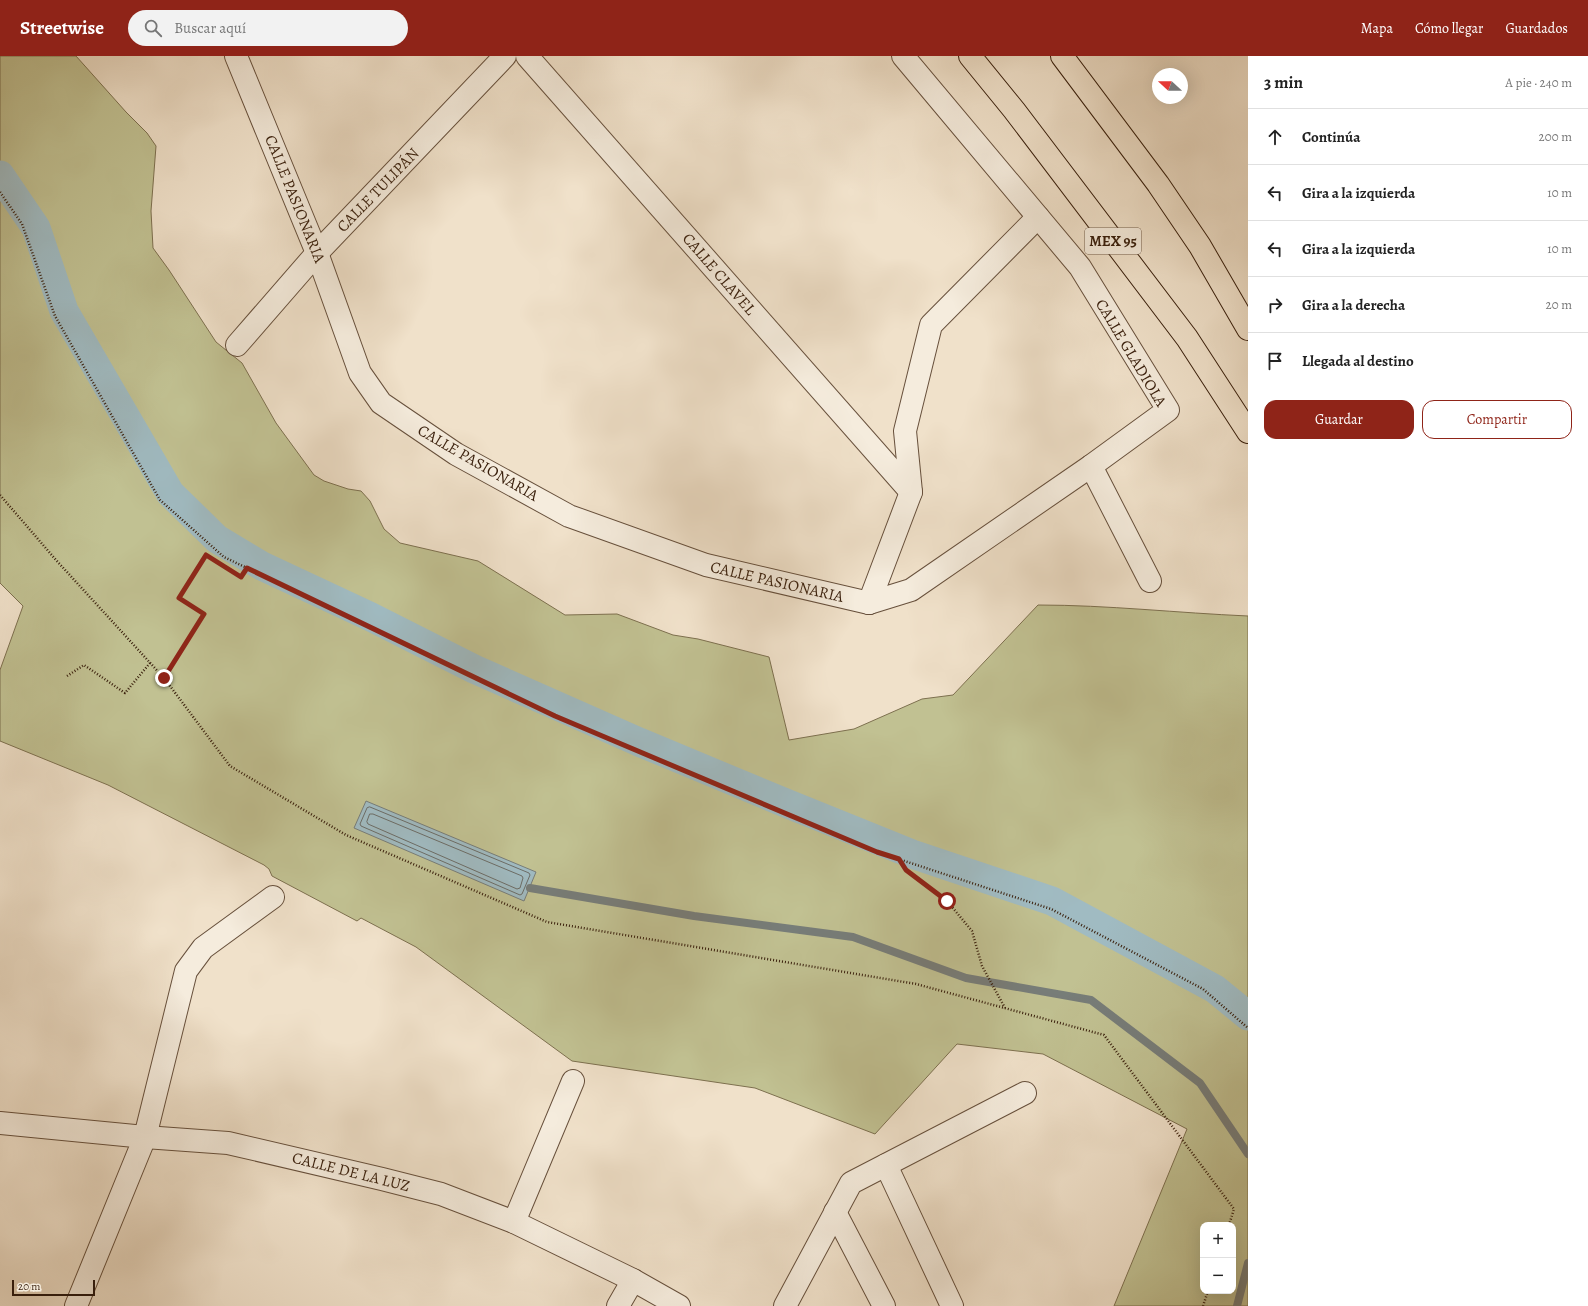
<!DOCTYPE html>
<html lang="es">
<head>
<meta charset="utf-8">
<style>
  :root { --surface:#fff; --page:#f2f2f2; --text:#222; --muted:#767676; --line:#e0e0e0; --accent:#8f2418 }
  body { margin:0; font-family:Alegreya,serif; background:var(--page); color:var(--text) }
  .controls { position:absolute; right:12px; bottom:12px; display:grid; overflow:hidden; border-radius:8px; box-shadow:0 4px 16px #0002 }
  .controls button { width:36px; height:36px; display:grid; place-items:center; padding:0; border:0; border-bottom:1px solid var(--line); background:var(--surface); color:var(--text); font:20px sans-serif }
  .compass { position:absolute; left:1152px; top:12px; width:36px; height:36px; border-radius:50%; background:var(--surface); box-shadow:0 4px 16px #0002; rotate:291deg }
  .scale { position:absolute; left:12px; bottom:10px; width:83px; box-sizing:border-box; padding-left:4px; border:2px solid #391f0c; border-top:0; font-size:11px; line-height:14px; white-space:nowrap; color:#391f0c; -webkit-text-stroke:3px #f5ecdd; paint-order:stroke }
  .stop { position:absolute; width:12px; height:12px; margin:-9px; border:3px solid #8f2418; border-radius:50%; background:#fff }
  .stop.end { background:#8f2418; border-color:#fff; box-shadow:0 1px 4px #0008 }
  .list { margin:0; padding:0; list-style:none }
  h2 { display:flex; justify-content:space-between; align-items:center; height:52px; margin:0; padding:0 16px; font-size:17px }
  h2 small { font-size:13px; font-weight:400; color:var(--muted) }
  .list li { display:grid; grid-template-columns:26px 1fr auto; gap:12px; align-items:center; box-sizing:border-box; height:56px; padding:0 16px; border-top:1px solid var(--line) }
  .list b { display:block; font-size:15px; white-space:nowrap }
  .list em { font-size:13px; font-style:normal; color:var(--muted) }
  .actions { display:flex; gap:8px; padding:12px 16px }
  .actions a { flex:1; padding:9px 0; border:1px solid var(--accent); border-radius:12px; text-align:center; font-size:14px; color:var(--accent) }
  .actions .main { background:var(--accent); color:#fff }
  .icon { flex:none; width:22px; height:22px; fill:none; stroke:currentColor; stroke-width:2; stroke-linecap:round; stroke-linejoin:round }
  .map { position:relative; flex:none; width:1248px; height:1250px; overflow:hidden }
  header { display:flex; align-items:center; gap:24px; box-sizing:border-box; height:56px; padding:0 20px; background:var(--accent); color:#fff }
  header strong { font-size:19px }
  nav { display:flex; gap:22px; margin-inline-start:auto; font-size:14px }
  .search { width:280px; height:36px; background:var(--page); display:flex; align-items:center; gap:10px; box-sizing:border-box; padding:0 14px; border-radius:22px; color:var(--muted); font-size:15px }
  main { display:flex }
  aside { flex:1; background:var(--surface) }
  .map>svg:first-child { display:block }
</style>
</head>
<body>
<header>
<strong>Streetwise</strong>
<div class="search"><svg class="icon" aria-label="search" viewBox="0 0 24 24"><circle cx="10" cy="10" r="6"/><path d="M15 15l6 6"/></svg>Buscar aquí</div>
<nav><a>Mapa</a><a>Cómo llegar</a><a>Guardados</a></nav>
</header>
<main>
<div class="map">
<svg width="1248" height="1250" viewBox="0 0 1248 1250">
  <rect width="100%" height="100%" fill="#f0e1ca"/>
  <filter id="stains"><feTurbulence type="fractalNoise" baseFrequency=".005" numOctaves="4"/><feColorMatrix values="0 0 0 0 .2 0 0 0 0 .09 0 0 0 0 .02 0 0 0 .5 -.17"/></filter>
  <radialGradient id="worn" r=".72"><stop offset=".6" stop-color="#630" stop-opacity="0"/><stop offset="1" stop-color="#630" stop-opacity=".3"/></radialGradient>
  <!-- green -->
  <path fill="#c1c192" stroke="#7d704f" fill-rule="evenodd" d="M0,0h76l50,56 21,21 9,13 -5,65 2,37 16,22 47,72 26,21 34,60 38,52 10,6 24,8 13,2 9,10 14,28 16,14 78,18 87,54 52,-1 56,21 25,4 71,18 20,83 65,-11 68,-30 31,-4 85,-90c70,0 140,8 210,11v690h-134l73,-177 -144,-75 -86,-10 -82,90 -120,-46 -183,-27 -156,-114 -55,-29 -4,3 -85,-45 -3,-7 -5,-4 -156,-80 -108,-44v-71l23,-64 -23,-23zM1203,1169h30v66h-30z"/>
  <!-- water -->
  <path fill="#a0bbc2" stroke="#777d79" d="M366,745l170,71 -12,29 -170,-73z"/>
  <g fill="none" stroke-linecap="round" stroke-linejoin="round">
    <!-- shore -->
    <g stroke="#6c6d67" stroke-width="1">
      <path d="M370,751l159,66 1,2 -8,19 -2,1 -159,-69 -1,-2 7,-16z"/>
      <path d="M370,758h3l149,62 1,2 -3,10 -3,1 -149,-65 -1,-2z"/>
    </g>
    <!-- stream -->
    <g stroke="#777d79" stroke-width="8">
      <path d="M530,832l164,28 159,21 113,41 125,22 109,83 48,71"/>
      <path d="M1237,1250l11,-43"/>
    </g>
    <!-- canal -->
    <path stroke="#a0bbc2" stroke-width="29" d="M0,119l36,53 28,83 106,182 47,46 45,27 109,51 103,52 165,73 149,62 124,50 140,47 163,88 33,27"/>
    <!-- minor casing -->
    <g stroke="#67503c" stroke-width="24">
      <g id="minor">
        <path d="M236,0l81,197 43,120 21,30 75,51 113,62 137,49 163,38"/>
        <path d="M527,0l384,436"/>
        <path d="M237,289l80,-92 188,-197"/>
        <path d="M1091,410l59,115"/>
        <path d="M869,547l42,-13 180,-124 77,-56 -88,-143 -177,-211"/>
        <path d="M869,547l42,-111 -6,-61 26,-106 107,-108"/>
        <path d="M0,1067l145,14 83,6 154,36 59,15 73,28 119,58 46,26"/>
        <path d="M886,1109l66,141"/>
        <path d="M835,1156l49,94"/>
        <path d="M514,1166l59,-141"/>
        <path d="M76,1250l69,-169 41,-166 17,-23 70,-51"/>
        <path d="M618,1250l15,-26"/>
        <path d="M785,1250l66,-123 174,-90"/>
      </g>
    </g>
    <!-- highway casing -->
    <g stroke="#391f0c" stroke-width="24">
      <g id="highway">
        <path d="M970,0l44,54 173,228 61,94"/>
        <path d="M1062,0l96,128 42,62 48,83"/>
      </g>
    </g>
    <!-- path -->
    <g stroke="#391f0c" stroke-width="2.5" stroke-dasharray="1 2" stroke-linecap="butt">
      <path d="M0,136l22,32 33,92 105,184 64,57 331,159 322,136 174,57 152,80 45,39"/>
      <path d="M0,439l56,65 108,118 66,88 116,69 201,87 369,62 188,51 130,174 -5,16"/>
      <path d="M67,620l17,-11 41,28 25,-30"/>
      <path d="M164,621l40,-63 -25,-16 27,-43 35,22 6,-9"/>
      <path d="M899,804l8,10 40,31 25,30 10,35 23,42"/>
      <path d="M1203,1250l5,-15"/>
    </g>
    <!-- minor -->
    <use href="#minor" stroke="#f5ecdd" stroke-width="22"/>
    <!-- highway -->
    <use href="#highway" stroke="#f0e1ca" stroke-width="22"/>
  </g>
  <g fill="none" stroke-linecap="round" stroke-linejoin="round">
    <!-- route -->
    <path stroke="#8f2418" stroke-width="5" d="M164,622l40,-64 -25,-16 27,-43 35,22 6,-9 308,148 322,136 22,7 7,11 41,31"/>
  </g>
  <g text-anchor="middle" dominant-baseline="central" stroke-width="3" stroke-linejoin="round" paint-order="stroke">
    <!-- shield labels -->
    <rect fill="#f5ecdd" stroke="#715c4b" stroke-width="1" x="1085" y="172" width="56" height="26" rx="3"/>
    <g font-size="15" font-weight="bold" fill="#391f0c">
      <text x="1113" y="185">MEX 95</text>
    </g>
    <!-- street labels -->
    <g font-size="16" fill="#391f0c" stroke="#f5ecdd">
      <text transform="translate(378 134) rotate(-46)">CALLE TULIPÁN</text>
      <text transform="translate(295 143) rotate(68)">CALLE PASIONARIA</text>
      <text transform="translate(719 218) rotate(49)">CALLE CLAVEL</text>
      <text transform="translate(1131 297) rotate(59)">CALLE GLADIOLA</text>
      <text transform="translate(478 407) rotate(30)">CALLE PASIONARIA</text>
      <text transform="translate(777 526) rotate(13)">CALLE PASIONARIA</text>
      <text transform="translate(351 1116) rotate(14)">CALLE DE LA LUZ</text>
    </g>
  </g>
  <rect width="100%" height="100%" filter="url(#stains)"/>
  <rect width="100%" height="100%" fill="url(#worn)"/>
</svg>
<div class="controls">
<button>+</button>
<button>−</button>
</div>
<svg class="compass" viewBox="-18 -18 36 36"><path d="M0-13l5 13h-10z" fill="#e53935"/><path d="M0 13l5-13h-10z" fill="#767676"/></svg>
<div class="scale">20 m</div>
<div class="stop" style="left:947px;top:845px"></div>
<div class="stop end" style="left:164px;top:622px"></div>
</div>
<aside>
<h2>3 min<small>A pie · 240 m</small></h2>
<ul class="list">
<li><svg class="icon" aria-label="ahead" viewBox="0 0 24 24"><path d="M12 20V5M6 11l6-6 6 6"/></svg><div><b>Continúa</b></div><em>200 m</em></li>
<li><svg class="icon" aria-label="left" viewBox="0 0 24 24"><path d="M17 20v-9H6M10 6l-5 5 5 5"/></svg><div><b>Gira a la izquierda</b></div><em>10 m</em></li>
<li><svg class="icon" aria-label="left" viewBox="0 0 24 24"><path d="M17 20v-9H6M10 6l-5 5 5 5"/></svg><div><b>Gira a la izquierda</b></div><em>10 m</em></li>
<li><svg class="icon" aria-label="right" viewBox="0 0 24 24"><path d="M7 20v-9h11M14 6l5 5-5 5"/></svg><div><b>Gira a la derecha</b></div><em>20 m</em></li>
<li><svg class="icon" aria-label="arrive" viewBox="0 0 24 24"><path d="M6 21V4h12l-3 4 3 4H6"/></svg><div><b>Llegada al destino</b></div></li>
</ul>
<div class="actions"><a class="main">Guardar</a><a>Compartir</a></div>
</aside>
</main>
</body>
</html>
